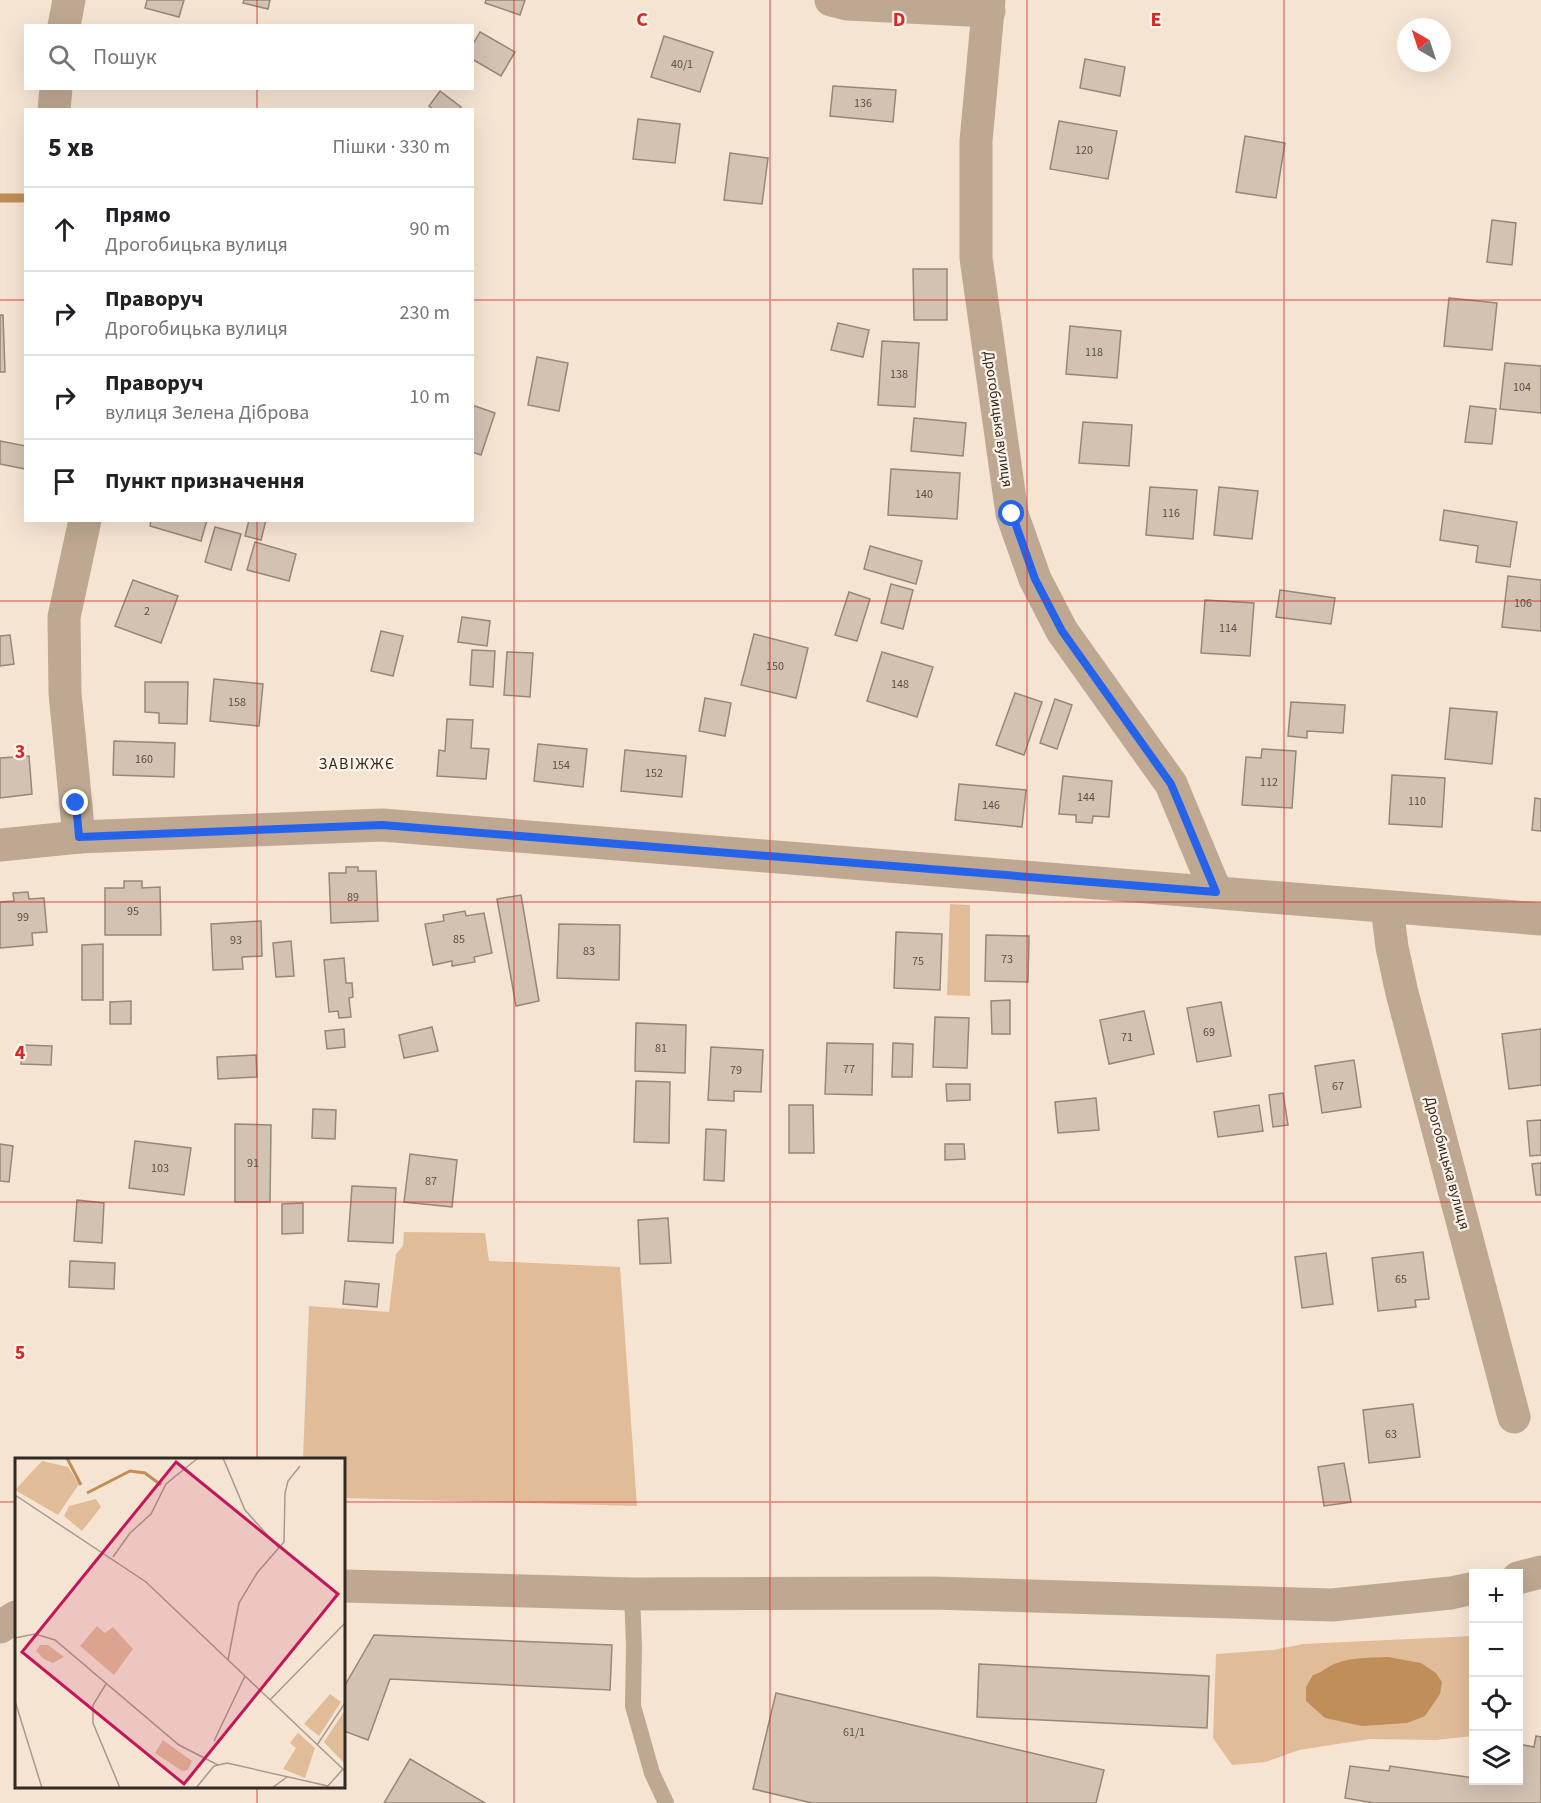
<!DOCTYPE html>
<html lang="uk">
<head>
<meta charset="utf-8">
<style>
  :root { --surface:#fff; --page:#f6f6f6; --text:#202124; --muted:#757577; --line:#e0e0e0 }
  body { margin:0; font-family:"Source Sans 3",sans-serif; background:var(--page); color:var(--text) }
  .controls { position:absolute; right:18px; bottom:18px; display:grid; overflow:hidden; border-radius:0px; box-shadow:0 6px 24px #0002 }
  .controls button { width:54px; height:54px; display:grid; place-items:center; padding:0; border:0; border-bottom:2px solid var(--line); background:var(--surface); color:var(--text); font:30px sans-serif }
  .compass { position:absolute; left:1397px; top:18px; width:54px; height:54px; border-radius:50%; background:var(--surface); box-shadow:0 6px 24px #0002; rotate:321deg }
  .stop { position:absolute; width:18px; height:18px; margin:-14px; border:4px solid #2563eb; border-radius:50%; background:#fff }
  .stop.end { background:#2563eb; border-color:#fff; box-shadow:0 2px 6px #0008 }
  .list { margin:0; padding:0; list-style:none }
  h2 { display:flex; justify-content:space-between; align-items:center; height:78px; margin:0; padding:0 24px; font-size:26px }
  h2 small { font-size:20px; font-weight:400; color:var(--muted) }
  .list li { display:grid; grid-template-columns:39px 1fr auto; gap:18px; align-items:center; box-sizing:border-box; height:84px; padding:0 24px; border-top:2px solid var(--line) }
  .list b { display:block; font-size:22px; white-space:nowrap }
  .list p { margin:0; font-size:20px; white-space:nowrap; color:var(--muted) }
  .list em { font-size:20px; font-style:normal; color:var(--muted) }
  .icon { flex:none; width:33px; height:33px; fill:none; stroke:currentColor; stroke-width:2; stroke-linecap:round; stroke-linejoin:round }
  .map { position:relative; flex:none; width:1541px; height:1803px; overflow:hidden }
  .search { position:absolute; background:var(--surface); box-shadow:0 6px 24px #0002; left:24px; top:24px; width:450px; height:66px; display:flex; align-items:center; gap:15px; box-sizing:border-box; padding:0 21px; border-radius:0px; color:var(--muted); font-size:22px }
  .panel { position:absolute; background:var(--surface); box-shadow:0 6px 24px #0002; left:24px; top:108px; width:450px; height:414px; border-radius:0px }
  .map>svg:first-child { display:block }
</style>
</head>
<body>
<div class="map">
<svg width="1541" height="1803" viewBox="0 0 1541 1803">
  <rect width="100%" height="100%" fill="#f6e4d3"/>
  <!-- green -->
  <g fill="#e1bc98" fill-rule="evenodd">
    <path d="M950,904l20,1v91l-23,-1z"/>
    <path d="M404,1232l81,1 4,28 131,6 17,239 -293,-8v-38l-41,-1 6,-153 80,6 7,-58 7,-8z"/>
    <path d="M1473,1636v100l-37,4 -66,-1 -71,11 -33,12 -34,3 -19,-27 3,-84 57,-4 30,-6zM1332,1665l11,56 -18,-3 -12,-43 13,-4z"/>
  </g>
  <!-- water -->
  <path fill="#bf8e59" d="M1388,1657l33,6 15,10 6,9 -2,12 -15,22 -18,7 -45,3 -37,-8 -19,-17v-14l7,-12c10,-3 14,-8 21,-11 17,-7 36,-6 54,-7z"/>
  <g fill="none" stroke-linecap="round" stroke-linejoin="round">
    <!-- stream -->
    <path stroke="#bf8e59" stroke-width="9" d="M0,198h22"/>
  </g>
  <!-- building -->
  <g fill="#d3c2b2" stroke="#978777" stroke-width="1.5">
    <path d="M147,0h37l-5,17 -34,-9z"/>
    <path d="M244,0h26l-2,9 -25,-6z"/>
    <path d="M486,0h39l-5,15 -35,-12z"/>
    <path d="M480,32l35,20 -14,24 -29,-17v-13z"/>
    <path d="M664,36l49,16 -13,40 -49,-15z"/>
    <path d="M1085,59l40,8 -5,29 -40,-8z"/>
    <path d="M833,86l63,4 -3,32 -63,-6z"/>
    <path d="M440,91l21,16 -2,3h-25l-5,-4z"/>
    <path d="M638,119l42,5 -5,39 -42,-4z"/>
    <path d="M1059,121l58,10 -9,48 -58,-10z"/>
    <path d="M1245,136l40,7 -9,55 -40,-6z"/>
    <path d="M730,153l38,5 -6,46 -38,-4z"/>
    <path d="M1492,220l24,3 -4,42 -25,-3z"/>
    <path d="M913,269h34v51h-33z"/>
    <path d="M1449,298l48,5 -5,47 -48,-4z"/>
    <path d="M0,315h3l2,57h-5z"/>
    <path d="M838,323l31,7 -6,27 -32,-7z"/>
    <path d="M1070,326l51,5 -4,47 -51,-4z"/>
    <path d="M882,341l37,2 -4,64 -37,-2z"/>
    <path d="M537,357l31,6 -9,48 -31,-6z"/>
    <path d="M1505,363l36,3v47l-41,-4z"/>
    <path d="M472,405l23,8 -14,42 -9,-3z"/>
    <path d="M1470,406l26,3 -4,35 -27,-2z"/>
    <path d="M914,418l52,5 -3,33 -52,-5z"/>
    <path d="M1083,422l49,3 -3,41 -50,-3z"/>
    <path d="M0,441l26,5 -1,23 -25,-5z"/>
    <path d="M891,469l69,4 -3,46 -69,-4z"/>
    <path d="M1150,487l47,3 -4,49 -47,-4z"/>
    <path d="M1219,487l39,4 -6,48 -38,-4z"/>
    <path d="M1444,510l73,12 -7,45 -34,-5 2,-16 -38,-6z"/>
    <path d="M151,520h56l-6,21 -51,-15z"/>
    <path d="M249,520h17l-5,20 -16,-4z"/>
    <path d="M215,527l26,7 -10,36 -26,-8z"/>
    <path d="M255,542l41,12 -7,27 -42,-11z"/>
    <path d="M870,546l52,15 -6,23 -52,-15z"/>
    <path d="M1508,576l33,4v51l-39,-4z"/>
    <path d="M133,580l45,16 -17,47 -46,-17z"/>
    <path d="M891,584l22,6 -10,39 -22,-6z"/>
    <path d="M1280,590l55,8 -4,26 -55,-7z"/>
    <path d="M849,592l21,7 -13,42 -22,-6z"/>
    <path d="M1205,600l49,3 -4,53 -49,-3z"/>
    <path d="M462,617l28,4 -3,25 -29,-4z"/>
    <path d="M381,631l22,5 -10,40 -22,-5z"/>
    <path d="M754,634l54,14 -12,50 -55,-13z"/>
    <path d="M10,635l4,29 -14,2v-30z"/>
    <path d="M472,650l23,1 -2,36 -23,-2z"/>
    <path d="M507,652l26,1 -3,44 -26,-2z"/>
    <path d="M882,652l51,15 -16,50 -50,-16z"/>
    <path d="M214,679l49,5 -4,42 -49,-5z"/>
    <path d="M145,682h43l-1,42 -28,-1v-10l-14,-1z"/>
    <path d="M1015,693l27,9 -18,53 -28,-10z"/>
    <path d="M705,698l26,5 -6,33 -26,-5z"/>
    <path d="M1055,699l17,6 -15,44 -17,-6z"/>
    <path d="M1291,702l54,3 -2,28 -36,-2v7l-19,-2z"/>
    <path d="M1450,708l47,4 -5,52 -47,-5z"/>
    <path d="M447,719l26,1 -2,28 18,1 -3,30 -49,-3 2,-26 6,1z"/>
    <path d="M114,741l61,2 -1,34 -61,-2z"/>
    <path d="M538,744l49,5 -4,38 -49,-6z"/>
    <path d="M1262,749l34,2 -4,57 -50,-3 4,-48 15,1z"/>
    <path d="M625,750l61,6 -4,41 -61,-6z"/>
    <path d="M29,756l3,38 -32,4v-40z"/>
    <path d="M1392,775l53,3 -3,49 -53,-3z"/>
    <path d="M1063,776l49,5 -3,36 -16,-1 -1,7 -16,-1v-7l-17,-1z"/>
    <path d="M959,784l67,6 -4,37 -67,-7z"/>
    <path d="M1535,798l6,1v32l-9,-1z"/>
    <path d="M346,867h12v4h18l2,50 -47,2 -2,-50h17z"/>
    <path d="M124,881h18v7l18,-1 1,48h-56v-47h19z"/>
    <path d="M28,892l1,7 15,-1 3,34 -15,1 1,12 -33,3v-46l14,-1 -1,-8z"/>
    <path d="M521,895l18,106 -23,5 -19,-107z"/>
    <path d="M465,911l1,5 18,-3 8,40 -18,4 1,5 -23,4v-5l-19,4 -8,-41 19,-3 -1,-6z"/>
    <path d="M261,921l1,35 -20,1 1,12 -30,1 -2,-46z"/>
    <path d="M559,924l61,1 -1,55 -62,-2z"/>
    <path d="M896,932l46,2 -2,56 -46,-2z"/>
    <path d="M986,935l43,1 -1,46 -43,-1z"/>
    <path d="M291,941l3,35 -18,1 -3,-34z"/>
    <path d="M103,944v56h-21v-55z"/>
    <path d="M344,958l2,25h6l1,14 -4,1 2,19 -12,1 -1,-7 -9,1 -5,-52z"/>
    <path d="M1010,1000v34h-18l-1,-33z"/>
    <path d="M131,1001v23h-21v-22z"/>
    <path d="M1221,1002l10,54 -34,6 -10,-54z"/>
    <path d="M1144,1011l10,43 -45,10 -9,-44z"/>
    <path d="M935,1017l34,1 -2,50 -34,-1z"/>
    <path d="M636,1023l50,2 -1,48 -50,-2z"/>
    <path d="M432,1027l6,24 -34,7 -5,-23z"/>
    <path d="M344,1029l1,18 -18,2 -2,-18z"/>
    <path d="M1541,1029v56l-32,4 -7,-55z"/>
    <path d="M827,1043l46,1 -1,51 -47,-1z"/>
    <path d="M893,1043l20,1 -1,33h-20z"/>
    <path d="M22,1045l30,1 -1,19 -30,-1z"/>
    <path d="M711,1047l52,3 -2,42 -27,-1v10l-26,-1z"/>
    <path d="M256,1055l1,22 -39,2 -1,-22z"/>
    <path d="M1354,1060l7,47 -39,6 -7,-47z"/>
    <path d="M636,1081l34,1 -1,61 -35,-1z"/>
    <path d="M946,1084h24v16l-23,1z"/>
    <path d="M1283,1093l5,32 -15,2 -4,-32z"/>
    <path d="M1096,1098l3,32 -41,3 -3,-31z"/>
    <path d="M789,1105h24l1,48h-25z"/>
    <path d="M1259,1105l4,26 -45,6 -4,-25z"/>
    <path d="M313,1109l23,1 -1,29 -23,-1z"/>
    <path d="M1541,1120v35l-11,1 -3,-35z"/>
    <path d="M235,1124l36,1 -1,77h-35z"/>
    <path d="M706,1129l20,1 -2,51 -20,-1z"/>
    <path d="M135,1141l56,7 -7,47 -55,-7z"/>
    <path d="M0,1144l13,2 -4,36 -9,-1z"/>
    <path d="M945,1144h19l1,15 -20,1z"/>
    <path d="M410,1154l47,6 -5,47 -48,-5z"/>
    <path d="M1541,1163v32h-5l-4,-31z"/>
    <path d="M352,1186l44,2 -3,55 -45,-2z"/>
    <path d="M77,1200l27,3 -2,40 -28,-2z"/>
    <path d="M303,1203v30l-21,1v-30z"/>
    <path d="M668,1218l3,45 -31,1 -2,-44z"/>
    <path d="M1423,1252l6,47 -14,1 1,7 -38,4 -6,-53z"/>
    <path d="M1326,1253l7,51 -31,4 -7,-51z"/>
    <path d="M70,1261l45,2 -1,26 -45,-2z"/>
    <path d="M345,1281l34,3 -2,23 -34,-3z"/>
    <path d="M1413,1404l7,53 -51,6 -6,-53z"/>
    <path d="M1344,1463l7,39 -27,4 -6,-39z"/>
    <path d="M374,1635l238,10 -2,45 -220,-11 -22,61 -24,-9v-44z"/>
    <path d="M979,1664l230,12 -2,52 -230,-11z"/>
    <path d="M776,1693l328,77 -8,33h-284l-59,-14z"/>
    <path d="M1536,1736l5,1v66h-167l-29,-5 5,-32 39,5 1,-5 84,12v2h44v-36l16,3z"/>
    <path d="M410,1759l75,44h-101z"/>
  </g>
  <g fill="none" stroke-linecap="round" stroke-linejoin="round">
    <!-- service -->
    <path stroke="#bfa891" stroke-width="16" d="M632,1594l2,51 -1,61 19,67 14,30"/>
    <!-- minor -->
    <g stroke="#bfa891" stroke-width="33">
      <path d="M831,0l16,4 142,7"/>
      <path d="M989,0l-13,141v117l36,256 23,65 27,52 109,153 45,108"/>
      <path d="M64,26l5,-26"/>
      <path d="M54,110l2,-22"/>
      <path d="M79,837l-14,-144 -1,-76 21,-97"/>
      <path d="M1387,907l5,40 10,46 112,424"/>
      <path d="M1518,1578l23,-6"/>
      <path d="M344,1586l288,8 300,-1 400,12 119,-12 23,-5"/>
      <path d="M0,1627l16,-10"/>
    </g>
    <!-- tertiary -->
    <path stroke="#bfa891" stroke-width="33" d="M0,845l79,-8 303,-12 1159,94"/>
  </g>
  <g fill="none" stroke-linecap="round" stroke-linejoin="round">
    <!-- route -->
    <path stroke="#2563eb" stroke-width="8" d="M76,803l3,34 303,-12 834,67 -45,-108 -109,-153 -27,-52 -23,-65"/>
  </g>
  <!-- grid -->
  <path fill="none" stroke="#d62828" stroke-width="1.5" stroke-opacity="0.55" d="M257,0v26M514,0v1803M770,0v1803M1027,0v1803M1284,0v1803M257,88v22M0,300h26M472,300h1069M257,520v940M0,601h1541M0,902h1541M0,1202h1541M0,1502h16M344,1502h1197M257,1786v17"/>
  <g text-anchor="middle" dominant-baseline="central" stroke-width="4.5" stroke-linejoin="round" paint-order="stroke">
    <!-- number labels -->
    <g font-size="12" fill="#595047">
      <text x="682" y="64">40/1</text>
      <text x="863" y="103">136</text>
      <text x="1084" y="150">120</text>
      <text x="1094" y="352">118</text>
      <text x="899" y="374">138</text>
      <text x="1522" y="387">104</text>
      <text x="924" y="494">140</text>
      <text x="1171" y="513">116</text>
      <text x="1523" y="603">106</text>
      <text x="147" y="611">2</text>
      <text x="1228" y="628">114</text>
      <text x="775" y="666">150</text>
      <text x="900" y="684">148</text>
      <text x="237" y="702">158</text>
      <text x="144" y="759">160</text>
      <text x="561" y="765">154</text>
      <text x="654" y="773">152</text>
      <text x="1269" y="782">112</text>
      <text x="1086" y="797">144</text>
      <text x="1417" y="801">110</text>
      <text x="991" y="805">146</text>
      <text x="353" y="897">89</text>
      <text x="133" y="911">95</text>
      <text x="23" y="917">99</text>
      <text x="459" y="939">85</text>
      <text x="236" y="940">93</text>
      <text x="589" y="951">83</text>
      <text x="1007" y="959">73</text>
      <text x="918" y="961">75</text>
      <text x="1209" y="1032">69</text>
      <text x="1127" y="1037">71</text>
      <text x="661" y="1048">81</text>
      <text x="849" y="1069">77</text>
      <text x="736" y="1070">79</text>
      <text x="1338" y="1086">67</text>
      <text x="253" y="1163">91</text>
      <text x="160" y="1168">103</text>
      <text x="431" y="1181">87</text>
      <text x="1401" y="1279">65</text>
      <text x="1391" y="1434">63</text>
      <text x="854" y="1732">61/1</text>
    </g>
    <!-- street labels -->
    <g font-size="15" fill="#302a23" stroke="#fef3e9">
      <text transform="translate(998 419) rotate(82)">Дрогобицька вулиця</text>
      <text transform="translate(1447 1163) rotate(75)">Дрогобицька вулиця</text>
    </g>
    <!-- neighbourhood labels -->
    <g font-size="16" letter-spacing="1.5" fill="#302a23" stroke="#fef3e9">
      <text x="357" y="764">ЗАВІЖЖЄ</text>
    </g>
  </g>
  <!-- overview -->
  <g transform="translate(15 1458)">
    <rect width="330" height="330" fill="#f6e4d3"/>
    <path d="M27,3l26,6 11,17 -21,31 -43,-25zM81,41l5,8 -19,24 -18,-15 5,-10zM82,168l8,7 8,-6 20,22 -19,26 -34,-29zM25,187h8l16,12 -11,6 -9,-4 -8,-8zM315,236l11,8 -22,34 -15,-12zM330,252v52l-1,1 -20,-21zM283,275l17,15 -10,30 -22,-9 13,-21 -6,-5zM148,282l29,21 -4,9 -6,1 -27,-18z" fill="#e1bc98"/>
    <path fill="none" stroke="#bf8e59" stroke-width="3" d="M52,0l14,27M72,35l43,-22 15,2 16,12"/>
    <path fill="none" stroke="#a79a8d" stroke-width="1.5" d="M208,0l22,52 34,38M0,37l131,87 199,189M98,99l17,-24 21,-19 15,-30 32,-26M0,180l20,-4 20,6 124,105 39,20M213,202l11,-57 18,-30 27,-31 1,-49 3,-12 12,-15M91,226l-13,21v18l27,65M255,242l75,-77M0,243l27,87M199,283l31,-65M302,287l28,-42M312,329l16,-18M181,330l18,-22 13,-3 101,23M257,330l15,-11"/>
    <path fill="#c2185b" fill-opacity="0.15" stroke="#c2185b" stroke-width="3" d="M161,4l162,132 -154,190 -162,-132z"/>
    <rect width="330" height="330" fill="none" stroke="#302a23" stroke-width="3"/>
  </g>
  <g font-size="20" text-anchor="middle" font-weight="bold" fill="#d62828" stroke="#fef3e9" stroke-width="4.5" stroke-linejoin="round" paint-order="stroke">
    <text x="642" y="26">C</text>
    <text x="899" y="26">D</text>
    <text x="1156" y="26">E</text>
    <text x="20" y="758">3</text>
    <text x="20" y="1059">4</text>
    <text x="20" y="1359">5</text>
  </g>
</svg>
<div class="controls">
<button>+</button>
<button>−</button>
<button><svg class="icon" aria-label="locate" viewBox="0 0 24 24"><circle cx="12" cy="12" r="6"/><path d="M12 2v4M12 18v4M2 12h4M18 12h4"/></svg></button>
<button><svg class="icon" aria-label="layers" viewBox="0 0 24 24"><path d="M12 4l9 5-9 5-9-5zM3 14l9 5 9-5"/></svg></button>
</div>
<svg class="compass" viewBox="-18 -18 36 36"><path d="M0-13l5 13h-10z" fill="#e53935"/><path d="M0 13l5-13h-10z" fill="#757577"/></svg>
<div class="stop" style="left:1012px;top:514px"></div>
<div class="stop end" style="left:76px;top:803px"></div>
<div class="search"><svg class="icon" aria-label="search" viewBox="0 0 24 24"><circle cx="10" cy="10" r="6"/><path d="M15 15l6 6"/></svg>Пошук</div>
<section class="panel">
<h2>5 хв<small>Пішки · 330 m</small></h2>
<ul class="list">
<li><svg class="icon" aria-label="ahead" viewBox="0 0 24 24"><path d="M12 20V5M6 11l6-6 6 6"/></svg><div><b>Прямо</b><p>Дрогобицька вулиця</p></div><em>90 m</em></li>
<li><svg class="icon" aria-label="right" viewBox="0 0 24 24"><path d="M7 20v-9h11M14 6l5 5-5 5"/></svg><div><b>Праворуч</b><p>Дрогобицька вулиця</p></div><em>230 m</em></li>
<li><svg class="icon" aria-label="right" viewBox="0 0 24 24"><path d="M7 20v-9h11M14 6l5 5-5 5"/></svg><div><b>Праворуч</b><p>вулиця Зелена Діброва</p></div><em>10 m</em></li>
<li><svg class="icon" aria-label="arrive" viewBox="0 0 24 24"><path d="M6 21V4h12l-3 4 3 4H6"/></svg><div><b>Пункт призначення</b></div></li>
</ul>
</section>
</div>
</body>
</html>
